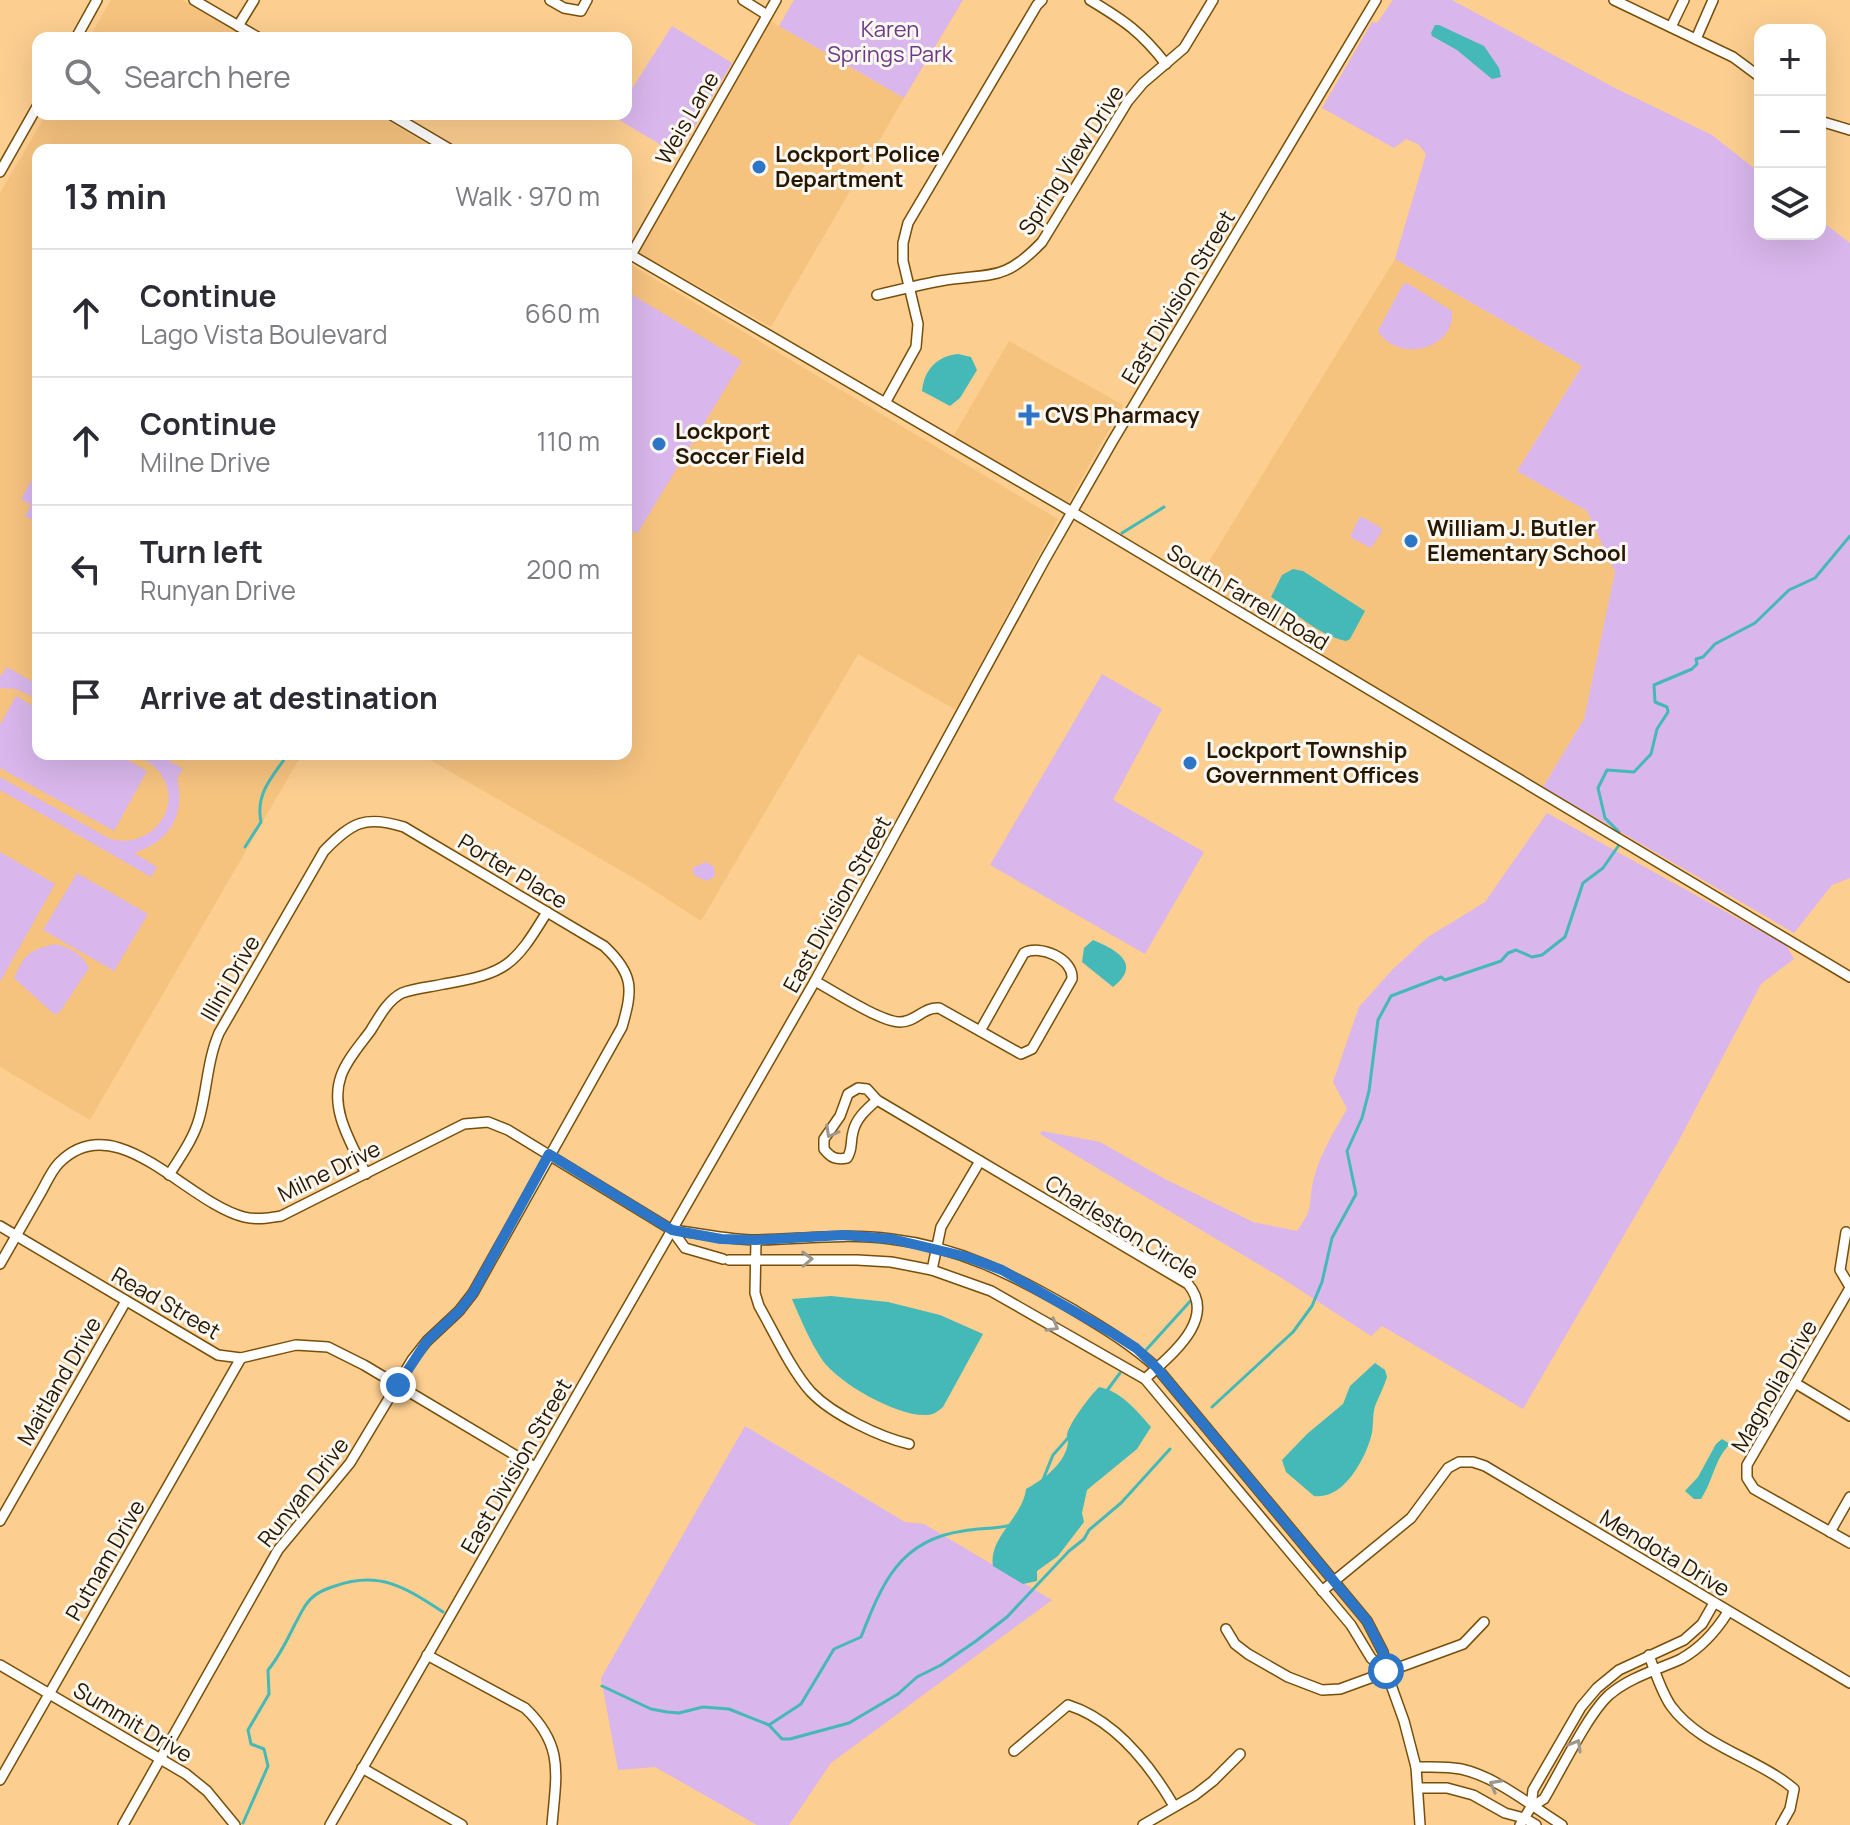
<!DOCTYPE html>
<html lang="en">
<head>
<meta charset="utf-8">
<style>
  :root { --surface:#fff; --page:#f2f2f3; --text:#2b2b33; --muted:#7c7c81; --line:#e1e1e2 }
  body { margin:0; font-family:Manrope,sans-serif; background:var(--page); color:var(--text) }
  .controls { position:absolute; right:24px; top:24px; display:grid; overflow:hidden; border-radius:16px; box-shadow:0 8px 32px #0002 }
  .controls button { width:72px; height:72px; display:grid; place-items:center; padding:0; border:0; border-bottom:2px solid var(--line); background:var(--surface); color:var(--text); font:40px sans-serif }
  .stop { position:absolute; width:24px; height:24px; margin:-18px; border:6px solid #2d75c6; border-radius:50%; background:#fff }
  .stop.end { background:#2d75c6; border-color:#fff; box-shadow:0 2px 8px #0008 }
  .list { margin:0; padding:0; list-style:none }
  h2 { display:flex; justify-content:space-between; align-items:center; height:104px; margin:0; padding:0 32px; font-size:34px }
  h2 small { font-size:26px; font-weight:400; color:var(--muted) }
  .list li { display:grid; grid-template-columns:52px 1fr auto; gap:24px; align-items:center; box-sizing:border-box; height:128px; padding:0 32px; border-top:2px solid var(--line) }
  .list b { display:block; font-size:30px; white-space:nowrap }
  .list p { margin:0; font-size:26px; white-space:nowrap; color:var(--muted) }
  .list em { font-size:26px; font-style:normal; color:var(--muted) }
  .icon { flex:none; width:44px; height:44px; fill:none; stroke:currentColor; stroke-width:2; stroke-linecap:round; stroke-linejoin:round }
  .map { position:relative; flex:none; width:1850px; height:1825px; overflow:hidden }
  .search { position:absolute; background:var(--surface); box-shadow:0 8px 32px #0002; left:32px; top:32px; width:600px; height:88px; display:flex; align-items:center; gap:20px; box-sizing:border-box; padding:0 28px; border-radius:16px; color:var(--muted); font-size:30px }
  .panel { position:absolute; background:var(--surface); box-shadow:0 8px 32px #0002; left:32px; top:144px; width:600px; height:616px; border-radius:16px }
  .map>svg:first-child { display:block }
</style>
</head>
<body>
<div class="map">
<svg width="1850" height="1825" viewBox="0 0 1850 1825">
  <rect width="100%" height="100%" fill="#fcce90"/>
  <!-- built -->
  <g fill="#f6c37f">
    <path d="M111,0h71l65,38h-158z"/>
    <path d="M770,21l134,77 -133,229 -135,-76z"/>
    <path d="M46,114h330l61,36h-399v604h264l-212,366 -90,-53v-874z"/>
    <path d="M1395,259l187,107 -65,105 70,40 28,61 -31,147 -41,68 -346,-206z"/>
    <path d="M626,262l432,257 -102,191 -98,-56 -157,267 -57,-37 -224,-130h206z"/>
    <path d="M1009,341l114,64 -56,100 -114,-68z"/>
  </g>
  <!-- green -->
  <g fill="#d9b6ec">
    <path d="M794,0h169l-59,98 -125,-72z"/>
    <path d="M1393,0h59l161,87 99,48 48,38v61h60v-14l30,23v635l-18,7 -38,48 -251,-146 41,-68 31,-147 -28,-61 -70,-40 65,-105 -187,-107 31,-105 -8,-10 -12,-5 -12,9 -72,-40 50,-86 5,1z"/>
    <path d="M672,26l60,37 -54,92 -64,-38 2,-3h10v-16z"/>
    <path d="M1407,283l45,28c3,40 -55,52 -74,20l24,-45z"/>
    <path d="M626,291l116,70 -105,173 -11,-7z"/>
    <path d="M33,478l5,3v42l-13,-7 6,-11 -10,-6z"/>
    <path d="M1362,517l19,11 1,3 -11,17 -21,-11 9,-19z"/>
    <path d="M7,667l31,18v14l-22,-10 -16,-1v-11z"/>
    <path d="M1102,674l60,35 -49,91 91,52 -59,102 -155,-89z"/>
    <path d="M16,696l22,13v45h79l30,17 -33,60 -114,-63v-43z"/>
    <path d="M134,754h24l25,15 -6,10c9,36 -8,63 -43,74l23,14 -6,10 -151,-87v-13l110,62c38,11 76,-30 50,-66 -7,-9 -16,-14 -26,-19z"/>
    <path d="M1547,813l239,132 8,14 -33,25 -84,160 -154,265 -141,-83 -11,10 -91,-59 -240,-143 2,-3 58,11 65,37 88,43 44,9c19,-26 10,-26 17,-53 6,-24 21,-48 33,-69l-14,-27 26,-75 33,-37 36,-33 57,-35z"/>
    <path d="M0,852l55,32 -55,98z"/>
    <path d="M706,862l8,5 1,9 -8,5 -12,-5 -3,-8z"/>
    <path d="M77,873l71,41 -34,57 -71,-41z"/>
    <path d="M55,944c16,4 26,9 34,24l-30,45 -5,1 -40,-36c10,-24 16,-28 41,-34z"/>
    <path d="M745,1426l160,96 19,2 128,76 -221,163 -42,62h-32l-102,-58 -37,3 -17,-92z"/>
  </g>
  <!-- water -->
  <g fill="#44b9b7">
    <path d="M1435,25h4l45,21 15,22 2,9 -9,2 -35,-29 -25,-14 -1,-3z"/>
    <path d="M958,354l13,3 6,13 -17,28 -10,8 -28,-15c2,-22 16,-35 36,-37z"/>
    <path d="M1293,569l10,2 62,40 -15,28 -4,2c-28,-6 -51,-29 -75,-44l11,-22z"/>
    <path d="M1093,940c24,10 49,24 20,47l-31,-25 2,-14z"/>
    <path d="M831,1296l57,6 52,13 43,19 -40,73c-5,4 -9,8 -16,8 -29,2 -87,-31 -104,-54 -13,-19 -22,-41 -31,-62z"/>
    <path d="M1375,1363l10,7 2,7c-3,10 -8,19 -12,29 -3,10 -1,21 -4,31 -7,24 -28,63 -57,59l-28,-24 -4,-12 25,-26 36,-30 7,-18z"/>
    <path d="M1099,1387c22,4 38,24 52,40l-14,22 -50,41 -5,23 2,9 -26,34 -21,15v10l-14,3 -30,-18c-5,-28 30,-49 33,-77 17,-9 40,-26 42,-47 0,-2 -1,-5 -1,-7 2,-12 23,-39 32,-48z"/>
    <path d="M1722,1439l8,5c-15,14 -17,37 -29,55h-7l-9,-8 13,-14 18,-33z"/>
  </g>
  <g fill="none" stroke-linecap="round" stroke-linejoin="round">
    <!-- stream -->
    <g stroke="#44b9b7" stroke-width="3">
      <path d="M1122,533l42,-26"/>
      <path d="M1619,832l-14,-14 -7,-30 9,-18 27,2 17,-18 6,-25 11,-17 -1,-5 -12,-5 -1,-17 38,-16 5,-5 -1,-5 7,-2 12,-13 40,-21 34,-33 26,-12 35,-42"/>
      <path d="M245,847l16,-25c-6,-29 12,-46 27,-68"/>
      <path d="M1146,1350l48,-53"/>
      <path d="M1106,1392l14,-19"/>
      <path d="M1212,1407l81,-75 19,-26 10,-24 10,-44 24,-44 -9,-43 15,-33 7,-27 9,-71 13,-24 50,-19 4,3 56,-19 7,-8 8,-3 16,7 10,-2 23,-18 18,-54 20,-15 16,-23"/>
      <path d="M1042,1482l11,-27 15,-17"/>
      <path d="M602,1686l49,23 16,3 12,1 24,-6 26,2 40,16 13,14h8l59,-16 49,-29 19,-17 24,-12 35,-24 31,-24 62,-66 15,-12 5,-9 32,-27 49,-54"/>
      <path d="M769,1725l32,-21 33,-55 27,-12c21,-53 38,-97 102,-106 17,-3 33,-2 49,-6"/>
      <path d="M243,1823l25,-57 -4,-17 -13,-5 -3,-14 21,-36 -1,-24c16,-19 24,-43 37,-64 7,-11 17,-16 30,-20 45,-16 71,2 108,26"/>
    </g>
    <!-- minor casing -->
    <g stroke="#774f09" stroke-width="12">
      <g id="minor">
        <path d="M194,0l65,38"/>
        <path d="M550,0l14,8 17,3 6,-11"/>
        <path d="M743,0l24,15"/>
        <path d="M1090,0c35,21 51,32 76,64"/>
        <path d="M1614,0l119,57 27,20"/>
        <path d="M238,26l16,-26"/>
        <path d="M1671,27l13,-27"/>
        <path d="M76,38l21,-38"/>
        <path d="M1696,39l17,-39"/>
        <path d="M390,114l61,36"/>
        <path d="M1820,121l30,9"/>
        <path d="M0,172l38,-67"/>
        <path d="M626,252l446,260 778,465"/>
        <path d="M631,255l145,-255"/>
        <path d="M877,295c21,-5 42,-10 63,-14 50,-9 62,3 102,-39l86,-141 15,-18 41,-35 29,-48"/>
        <path d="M885,403l31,-56 2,-23 -15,-63v-18l5,-20 129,-218 5,-5"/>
        <path d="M815,981c18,10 66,41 85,41 16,0 23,-15 39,-14l82,46 11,-5 40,-70c2,-20 -32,-35 -48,-26l-44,78"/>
        <path d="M877,1100c-10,9 -21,18 -24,32 -3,11 0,17 -6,26 -11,2 -16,0 -23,-9v-10l16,-23 8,-22 10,-6 9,1 10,11 311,184c30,36 -19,72 -43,95"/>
        <path d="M366,1174c-14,-30 -37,-64 -25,-98 6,-17 20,-32 30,-46 8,-13 17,-30 31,-37 13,-5 29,-6 42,-9 63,-11 70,-18 103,-72"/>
        <path d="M0,1226l218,129 23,3 55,-13 32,2 36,18 171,102"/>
        <path d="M672,1230c29,3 55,10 85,10 45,-1 89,-7 134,-1 68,8 122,36 181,70 30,18 59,35 85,59l210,253 16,31 3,19 18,50 12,46 4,58"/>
        <path d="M1846,1232l-6,38 10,17"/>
        <path d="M756,1240l-1,53 4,13c15,26 32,64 52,86 22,23 69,45 98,52"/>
        <path d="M729,1260h128l34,2 41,8 59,21 154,88 206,246 20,33 15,13"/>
        <path d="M0,1264c13,-23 27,-47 40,-70 6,-10 11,-23 19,-31 57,-58 128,40 185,54 13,3 24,1 37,-1l183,-92 24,-2 20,8 164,100 13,18 38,11"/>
        <path d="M932,1270l9,-43 39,-66"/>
        <path d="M1850,1288l-103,177v13l7,11 96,54"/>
        <path d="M1795,1383l55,33"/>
        <path d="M0,1521l126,-220"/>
        <path d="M1830,1532l20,-35"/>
        <path d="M1322,1591l89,-73 37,-50 11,-6h14l12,4 365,217"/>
        <path d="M1226,1629l9,15 13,10 40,23 34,13 18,-1 123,-45 21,-22"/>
        <path d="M427,1655l98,53c40,38 31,67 27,117"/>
        <path d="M1649,1655c6,17 12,36 22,51 29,40 87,52 123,83l-4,20 -9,16"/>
        <path d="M0,1665l186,109 21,17 28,34"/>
        <path d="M1014,1751l54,-46c47,15 82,60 106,101"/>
        <path d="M1416,1767c15,0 30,-1 45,2 36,8 70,37 101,56"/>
        <path d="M362,1768l100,57"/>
        <path d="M0,1780l241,-422"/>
        <path d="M1419,1788h28l26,7 32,18 19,5 12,7"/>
        <path d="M1531,1807l13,-8c16,-27 44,-85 65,-104 21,-18 48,-25 72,-36 20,-11 35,-28 47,-47"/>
        <path d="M123,1825l155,-275 72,-87 62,-103 15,-19 32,-30 14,-18 149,-266c11,-38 12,-53 -18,-81l-200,-119c-39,-12 -52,-5 -80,24l-105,182c-12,28 -12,58 -20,86 -6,21 -19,38 -30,56"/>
        <path d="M330,1825l485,-844 229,-420 68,-119 264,-442"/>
        <path d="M1143,1825l52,-30 18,-14 27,-27"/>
        <path d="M1520,1825l11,-18 2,-17 48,-83 16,-19 22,-18 65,-30 18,-16 12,-21"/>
      </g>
    </g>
    <!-- minor -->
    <use href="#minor" stroke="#fff" stroke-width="9"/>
  </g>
  <!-- one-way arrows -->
  <defs><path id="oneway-chevron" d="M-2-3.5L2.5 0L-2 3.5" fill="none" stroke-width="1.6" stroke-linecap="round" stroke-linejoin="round" transform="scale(2)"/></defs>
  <g stroke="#9e978c">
    <use href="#oneway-chevron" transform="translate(831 1132) rotate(119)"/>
    <use href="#oneway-chevron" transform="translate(807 1259) rotate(-2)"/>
    <use href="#oneway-chevron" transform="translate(1053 1326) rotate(30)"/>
    <use href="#oneway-chevron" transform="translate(1576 1745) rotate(-60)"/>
    <use href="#oneway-chevron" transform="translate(1495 1785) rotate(-151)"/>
  </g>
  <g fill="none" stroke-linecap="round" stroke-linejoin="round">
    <!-- route -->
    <path stroke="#2d75c6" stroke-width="10" d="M398,1385l29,-44 32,-30 14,-18 76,-139 123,76 49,9 35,1 87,-5 49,4 75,18 35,13 112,64 22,14 21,20 210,253 16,31 3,19"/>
  </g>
  <!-- markers -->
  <g fill="#2d75c6" stroke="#fbf7f1" stroke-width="3">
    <circle cx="759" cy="167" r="8"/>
    <path d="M1025 403h8v8h8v8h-8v8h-8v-8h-8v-8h8z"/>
    <circle cx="659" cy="444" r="8"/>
    <circle cx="1411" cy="541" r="8"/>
    <circle cx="1190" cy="763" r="8"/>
  </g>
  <g text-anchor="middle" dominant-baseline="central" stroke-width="6" stroke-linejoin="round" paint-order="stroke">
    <!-- park labels -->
    <g font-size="22" fill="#6d3886" stroke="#fbf7f1">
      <text x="890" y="29">Karen<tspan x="890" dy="25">Springs Park</tspan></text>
    </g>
    <!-- street labels -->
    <g font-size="22" fill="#281700" stroke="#fbf7f1">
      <text transform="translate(687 118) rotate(-60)">Weis Lane</text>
      <text transform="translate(1071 160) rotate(-57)">Spring View Drive</text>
      <text transform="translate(1178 297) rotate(-59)">East Division Street</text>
      <text transform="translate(1248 597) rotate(31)">South Farrell Road</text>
      <text transform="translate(513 871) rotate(31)">Porter Place</text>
      <text transform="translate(837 904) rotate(-61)">East Division Street</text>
      <text transform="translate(230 978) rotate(-60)">Illini Drive</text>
      <text transform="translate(329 1171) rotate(-26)">Milne Drive</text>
      <text transform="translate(1122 1227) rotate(32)">Charleston Circle</text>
      <text transform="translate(166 1303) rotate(30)">Read Street</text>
      <text transform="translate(59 1381) rotate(-60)">Maitland Drive</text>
      <text transform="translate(1774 1386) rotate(-60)">Magnolia Drive</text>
      <text transform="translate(516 1466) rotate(-60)">East Division Street</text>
      <text transform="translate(303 1492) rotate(-52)">Runyan Drive</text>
      <text transform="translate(1665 1553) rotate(31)">Mendota Drive</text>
      <text transform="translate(105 1560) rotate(-60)">Putnam Drive</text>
      <text transform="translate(133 1722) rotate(31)">Summit Drive</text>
    </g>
    <!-- poi labels -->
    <g font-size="22" font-weight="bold" fill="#281700" stroke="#fbf7f1" text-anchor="start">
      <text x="775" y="154">Lockport Police<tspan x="775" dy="25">Department</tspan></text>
      <text x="1045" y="415">CVS Pharmacy</text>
      <text x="675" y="431">Lockport<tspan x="675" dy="25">Soccer Field</tspan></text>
      <text x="1427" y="528">William J. Butler<tspan x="1427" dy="25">Elementary School</tspan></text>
      <text x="1206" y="750">Lockport Township<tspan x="1206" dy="25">Government Offices</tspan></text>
    </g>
  </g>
</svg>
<div class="controls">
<button>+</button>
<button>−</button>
<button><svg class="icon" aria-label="layers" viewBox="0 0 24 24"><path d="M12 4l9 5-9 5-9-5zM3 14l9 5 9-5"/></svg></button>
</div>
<div class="stop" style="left:1386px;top:1671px"></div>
<div class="stop end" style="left:398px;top:1385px"></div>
<div class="search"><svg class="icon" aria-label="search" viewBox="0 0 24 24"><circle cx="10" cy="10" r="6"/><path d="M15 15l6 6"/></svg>Search here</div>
<section class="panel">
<h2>13 min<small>Walk · 970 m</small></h2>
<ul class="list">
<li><svg class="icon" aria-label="ahead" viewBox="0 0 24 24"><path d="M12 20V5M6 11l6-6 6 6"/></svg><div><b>Continue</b><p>Lago Vista Boulevard</p></div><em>660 m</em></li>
<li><svg class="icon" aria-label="ahead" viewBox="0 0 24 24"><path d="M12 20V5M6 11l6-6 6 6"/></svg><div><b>Continue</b><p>Milne Drive</p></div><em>110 m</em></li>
<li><svg class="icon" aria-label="left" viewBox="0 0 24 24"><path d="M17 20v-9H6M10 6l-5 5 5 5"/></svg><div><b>Turn left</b><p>Runyan Drive</p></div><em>200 m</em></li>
<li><svg class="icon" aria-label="arrive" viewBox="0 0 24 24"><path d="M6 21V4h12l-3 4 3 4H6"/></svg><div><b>Arrive at destination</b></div></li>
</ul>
</section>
</div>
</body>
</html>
